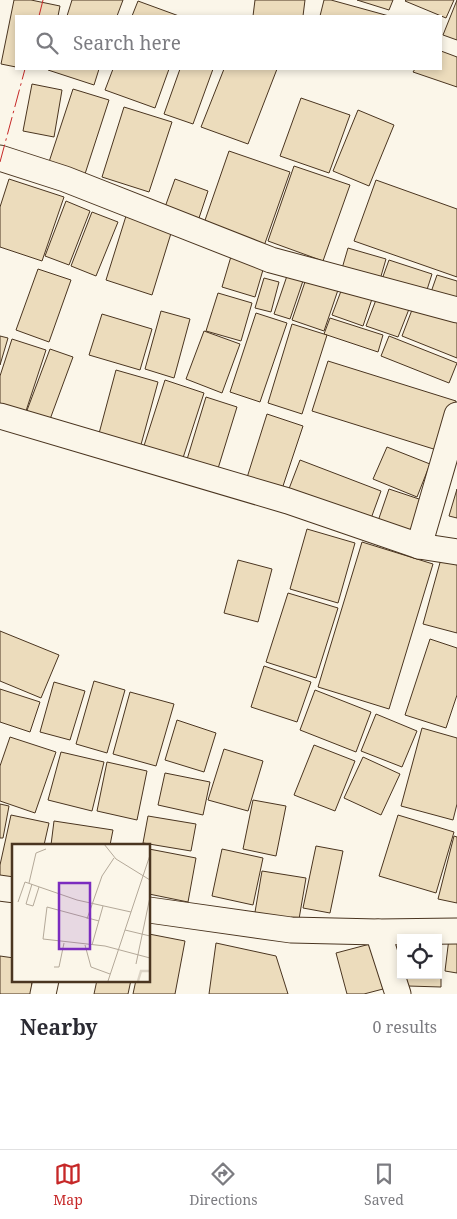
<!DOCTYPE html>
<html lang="en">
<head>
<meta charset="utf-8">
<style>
  :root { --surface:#fff; --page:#f7f7f7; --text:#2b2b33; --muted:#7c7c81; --line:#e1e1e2; --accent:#c62828 }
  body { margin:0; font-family:"Noto Serif",serif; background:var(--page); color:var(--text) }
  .controls { position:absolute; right:15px; bottom:15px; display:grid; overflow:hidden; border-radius:0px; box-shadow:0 2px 8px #0003 }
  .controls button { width:45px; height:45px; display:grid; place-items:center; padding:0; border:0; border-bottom:1px solid var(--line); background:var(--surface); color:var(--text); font:25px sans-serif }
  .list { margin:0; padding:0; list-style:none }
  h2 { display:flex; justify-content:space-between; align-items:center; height:65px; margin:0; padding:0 20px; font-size:21px }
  h2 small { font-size:16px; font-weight:400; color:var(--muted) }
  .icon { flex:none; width:28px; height:28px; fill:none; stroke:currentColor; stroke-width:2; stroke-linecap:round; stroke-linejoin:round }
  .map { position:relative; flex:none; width:457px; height:994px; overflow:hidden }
  .search { position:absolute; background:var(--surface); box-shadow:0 2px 8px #0003; left:15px; right:15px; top:15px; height:55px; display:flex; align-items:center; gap:12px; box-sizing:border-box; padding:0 18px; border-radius:0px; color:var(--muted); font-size:19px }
  .sheet { height:155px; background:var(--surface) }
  nav { display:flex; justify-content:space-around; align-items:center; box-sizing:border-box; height:70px; border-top:1px solid var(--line); background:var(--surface); font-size:14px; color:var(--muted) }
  nav a { display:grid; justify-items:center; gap:2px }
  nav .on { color:var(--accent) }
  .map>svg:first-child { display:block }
</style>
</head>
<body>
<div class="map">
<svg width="457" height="994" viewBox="0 0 457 994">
  <rect width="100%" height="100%" fill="#fbf6e9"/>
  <!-- building -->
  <g fill="#ecdcbc" stroke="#4a3520">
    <path d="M14,0h17l29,6 -2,10h-42v51l-15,-3z"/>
    <path d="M72,0h51l-6,16h-50z"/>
    <path d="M255,0h50l-2,16h-50z"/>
    <path d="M324,0h7l58,16h-69z"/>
    <path d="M357,0h36l-4,10z"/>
    <path d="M406,0h48l-8,18 -41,-17z"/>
    <path d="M457,0v40l-14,-5z"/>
    <path d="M138,1l41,15h-47z"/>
    <path d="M441,51l16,6v30l-44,-15 2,-3h26z"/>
    <path d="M49,69h50l-5,16 -46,-15z"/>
    <path d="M113,69h56l-14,39 -50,-18z"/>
    <path d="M180,69h33l-20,55 -29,-10z"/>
    <path d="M224,69h53l-29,75 -47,-17z"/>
    <path d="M32,84l30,6 -8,47 -31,-6z"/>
    <path d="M73,89l36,11 -25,77 -36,-12z"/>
    <path d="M301,98l49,17 -21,58 -49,-17z"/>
    <path d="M124,107l48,15 -23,70 -47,-15z"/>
    <path d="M358,110l36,15 -25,61 -36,-15z"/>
    <path d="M229,151l61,21 -26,74 -61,-20z"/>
    <path d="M294,166l56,19 -27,76 -55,-20z"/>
    <path d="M9,179l55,18 -22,64 -42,-14v-40z"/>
    <path d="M175,179l33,12 -10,30 -34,-11z"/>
    <path d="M376,180l81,29v68l-103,-36z"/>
    <path d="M66,201l24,10 -21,54 -24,-9z"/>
    <path d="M92,212l26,10 -22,54 -25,-10z"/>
    <path d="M126,216l46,14 -20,65 -46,-15z"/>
    <path d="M348,248l38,11 -7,24 -38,-11z"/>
    <path d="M232,253l33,10 -10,34 -33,-10z"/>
    <path d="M389,260l43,14 -7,22 -44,-14z"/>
    <path d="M290,267l16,5 -16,47 -16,-5z"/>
    <path d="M38,269l33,11 -22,62 -33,-12z"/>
    <path d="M437,275l20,6v24l-27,-10z"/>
    <path d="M307,276l32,11 -15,44 -32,-11z"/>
    <path d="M264,278l15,4 -8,30 -16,-4z"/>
    <path d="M344,283l30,10 -11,33 -31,-11z"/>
    <path d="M379,292l32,12 -13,33 -32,-11z"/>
    <path d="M218,293l34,10 -11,38 -35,-10z"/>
    <path d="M415,302l42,17v39l-55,-22z"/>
    <path d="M161,311l29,8 -16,59 -29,-9z"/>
    <path d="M256,313l31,10 -27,79 -30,-10z"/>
    <path d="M102,314l50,15 -12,41 -51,-15z"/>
    <path d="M330,318l53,17 -5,17 -54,-18z"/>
    <path d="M292,324l35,11 -25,79 -34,-11z"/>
    <path d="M204,331l36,13 -18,49 -36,-14z"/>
    <path d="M0,336l8,2 -8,27z"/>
    <path d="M389,336l68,27 -8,20 -68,-27z"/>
    <path d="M12,339l34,11 -22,67 -24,-8v-33z"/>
    <path d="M50,349l23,8 -24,65 -23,-9z"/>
    <path d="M328,361l128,40 -16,50 -128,-40z"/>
    <path d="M116,370l42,12 -19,70 -42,-11z"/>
    <path d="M165,380l39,13 -23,71 -39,-12z"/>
    <path d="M206,397l31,10 -21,68 -31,-9z"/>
    <path d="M267,414l36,12 -23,69 -35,-11z"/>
    <path d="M387,447l43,17 -13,33 -44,-18z"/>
    <path d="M300,460l81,31 -12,33 -82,-30z"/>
    <path d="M389,489l36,12 -13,38 -36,-12z"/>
    <path d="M457,489v29l-8,-2z"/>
    <path d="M307,529l48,14 -17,60 -48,-14z"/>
    <path d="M362,542l71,22 -44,145 -71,-22z"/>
    <path d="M441,559l16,4v70l-34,-9z"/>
    <path d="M238,560l34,9 -14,53 -34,-9z"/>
    <path d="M288,593l50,15 -22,70 -50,-16z"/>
    <path d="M0,631l59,24 -18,43 -41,-17z"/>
    <path d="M430,639l27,9v47l-11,33 -41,-13z"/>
    <path d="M264,666l47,16 -14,40 -46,-15z"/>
    <path d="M94,681l31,9 -18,63 -31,-9z"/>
    <path d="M54,682l31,9 -15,49 -30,-8z"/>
    <path d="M0,689l40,13 -10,30 -30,-10z"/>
    <path d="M315,690l56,22 -15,40 -56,-22z"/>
    <path d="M130,692l44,12 -18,62 -43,-12z"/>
    <path d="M376,714l41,17 -15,36 -41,-16z"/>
    <path d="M177,720l39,13 -12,39 -39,-12z"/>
    <path d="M422,728l35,10v66l-4,16 -52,-14z"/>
    <path d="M10,737l46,15 -21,61 -35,-12v-35z"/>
    <path d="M314,745l41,16 -20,50 -41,-16z"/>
    <path d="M224,749l39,12 -15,50 -40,-11z"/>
    <path d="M61,752l43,10 -12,49 -44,-11z"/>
    <path d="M363,757l37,17 -19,41 -37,-17z"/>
    <path d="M107,762l40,9 -10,49 -40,-9z"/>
    <path d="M165,773l45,9 -7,33 -45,-10z"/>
    <path d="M253,800l33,6 -10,50 -33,-7z"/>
    <path d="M0,804l9,2 -6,32h-3z"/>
    <path d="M11,815l38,8 -5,22h-30v38l-14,-3v-15z"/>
    <path d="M398,815l56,17 -18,61 -57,-17z"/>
    <path d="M148,816l48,8 -5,27 -48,-8z"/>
    <path d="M54,821l59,9 -3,15h-59z"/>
    <path d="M454,836l3,1v66l-19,-4z"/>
    <path d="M316,846l27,5 -13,62 -27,-5z"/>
    <path d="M149,849l47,9 -8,44 -39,-8z"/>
    <path d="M222,849l41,9 -10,47 -41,-9z"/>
    <path d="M262,871l44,7 -8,47 -44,-7z"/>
    <path d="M149,934l36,7 -10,53h-42l3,-14h13z"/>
    <path d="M449,938l8,1v34l-12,-2z"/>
    <path d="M438,942h3v45l-33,-1 -3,-11h33z"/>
    <path d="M216,943l60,13 12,38h-79z"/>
    <path d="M370,944l13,45 -19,5h-17l-11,-41z"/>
    <path d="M0,956l14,2v22h18l-1,14h-31z"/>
    <path d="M97,980h34l-3,14h-34z"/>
  </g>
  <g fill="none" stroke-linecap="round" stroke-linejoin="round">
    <!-- minor casing -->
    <g stroke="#4a3520" stroke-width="27">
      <g id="minor">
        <path d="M0,158l65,21 206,81 186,50"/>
        <path d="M0,416l288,85 131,45 38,6"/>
        <path d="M419,546l38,-131"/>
        <path d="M0,888l14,2"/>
        <path d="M149,910l142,20 87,2 79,-1"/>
        <path d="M378,932l20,62"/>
        <path d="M43,994l3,-14"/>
      </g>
    </g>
    <!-- minor -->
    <use href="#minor" stroke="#fbf6e9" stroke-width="25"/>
    <!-- power -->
    <g stroke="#c62828" stroke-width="1" stroke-dasharray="18 4 2.5 4" stroke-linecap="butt">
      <path d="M39,16l4,-16"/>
      <path d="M0,162l25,-93"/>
    </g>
  </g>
  <!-- overview -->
  <g transform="translate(12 844)">
    <rect width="138" height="138" fill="#fbf6e9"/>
    <path fill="none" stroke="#dcd4c6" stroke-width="2.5" d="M126,137l3,-10h9"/>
    <path fill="none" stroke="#b4a999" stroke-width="1" d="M92,0l12,15 34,21M17,39l7,-30 10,-4M20,40l-6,20 7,2 6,-19M6,58l7,-20 52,18 54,12M75,75l15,-43 12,-18M87,77l-52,-14 -4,32 62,7 45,12M113,86l25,6M73,101l6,22 19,7M80,101l11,-39M124,120l14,-67M42,123h5l5,-24M96,137l42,-126"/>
    <path fill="#7b2cbf" fill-opacity="0.15" stroke="#7b2cbf" stroke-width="2.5" d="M47,39h31v66h-31z"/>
    <rect width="138" height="138" fill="none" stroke="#4a3520" stroke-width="2.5"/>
  </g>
</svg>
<div class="controls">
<button><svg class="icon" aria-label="locate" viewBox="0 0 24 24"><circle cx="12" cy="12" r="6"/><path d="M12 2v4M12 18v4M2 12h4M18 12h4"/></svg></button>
</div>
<div class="search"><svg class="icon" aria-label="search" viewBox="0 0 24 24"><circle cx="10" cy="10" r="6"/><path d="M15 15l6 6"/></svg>Search here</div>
</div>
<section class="sheet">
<h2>Nearby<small>0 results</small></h2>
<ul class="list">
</ul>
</section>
<nav>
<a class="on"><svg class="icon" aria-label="map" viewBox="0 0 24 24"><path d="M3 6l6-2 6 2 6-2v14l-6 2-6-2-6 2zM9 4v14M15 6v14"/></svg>Map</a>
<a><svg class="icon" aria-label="directions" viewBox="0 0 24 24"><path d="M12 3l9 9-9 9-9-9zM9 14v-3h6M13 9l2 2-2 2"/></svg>Directions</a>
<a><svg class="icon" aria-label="saved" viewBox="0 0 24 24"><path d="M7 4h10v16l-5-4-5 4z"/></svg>Saved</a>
</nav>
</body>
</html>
